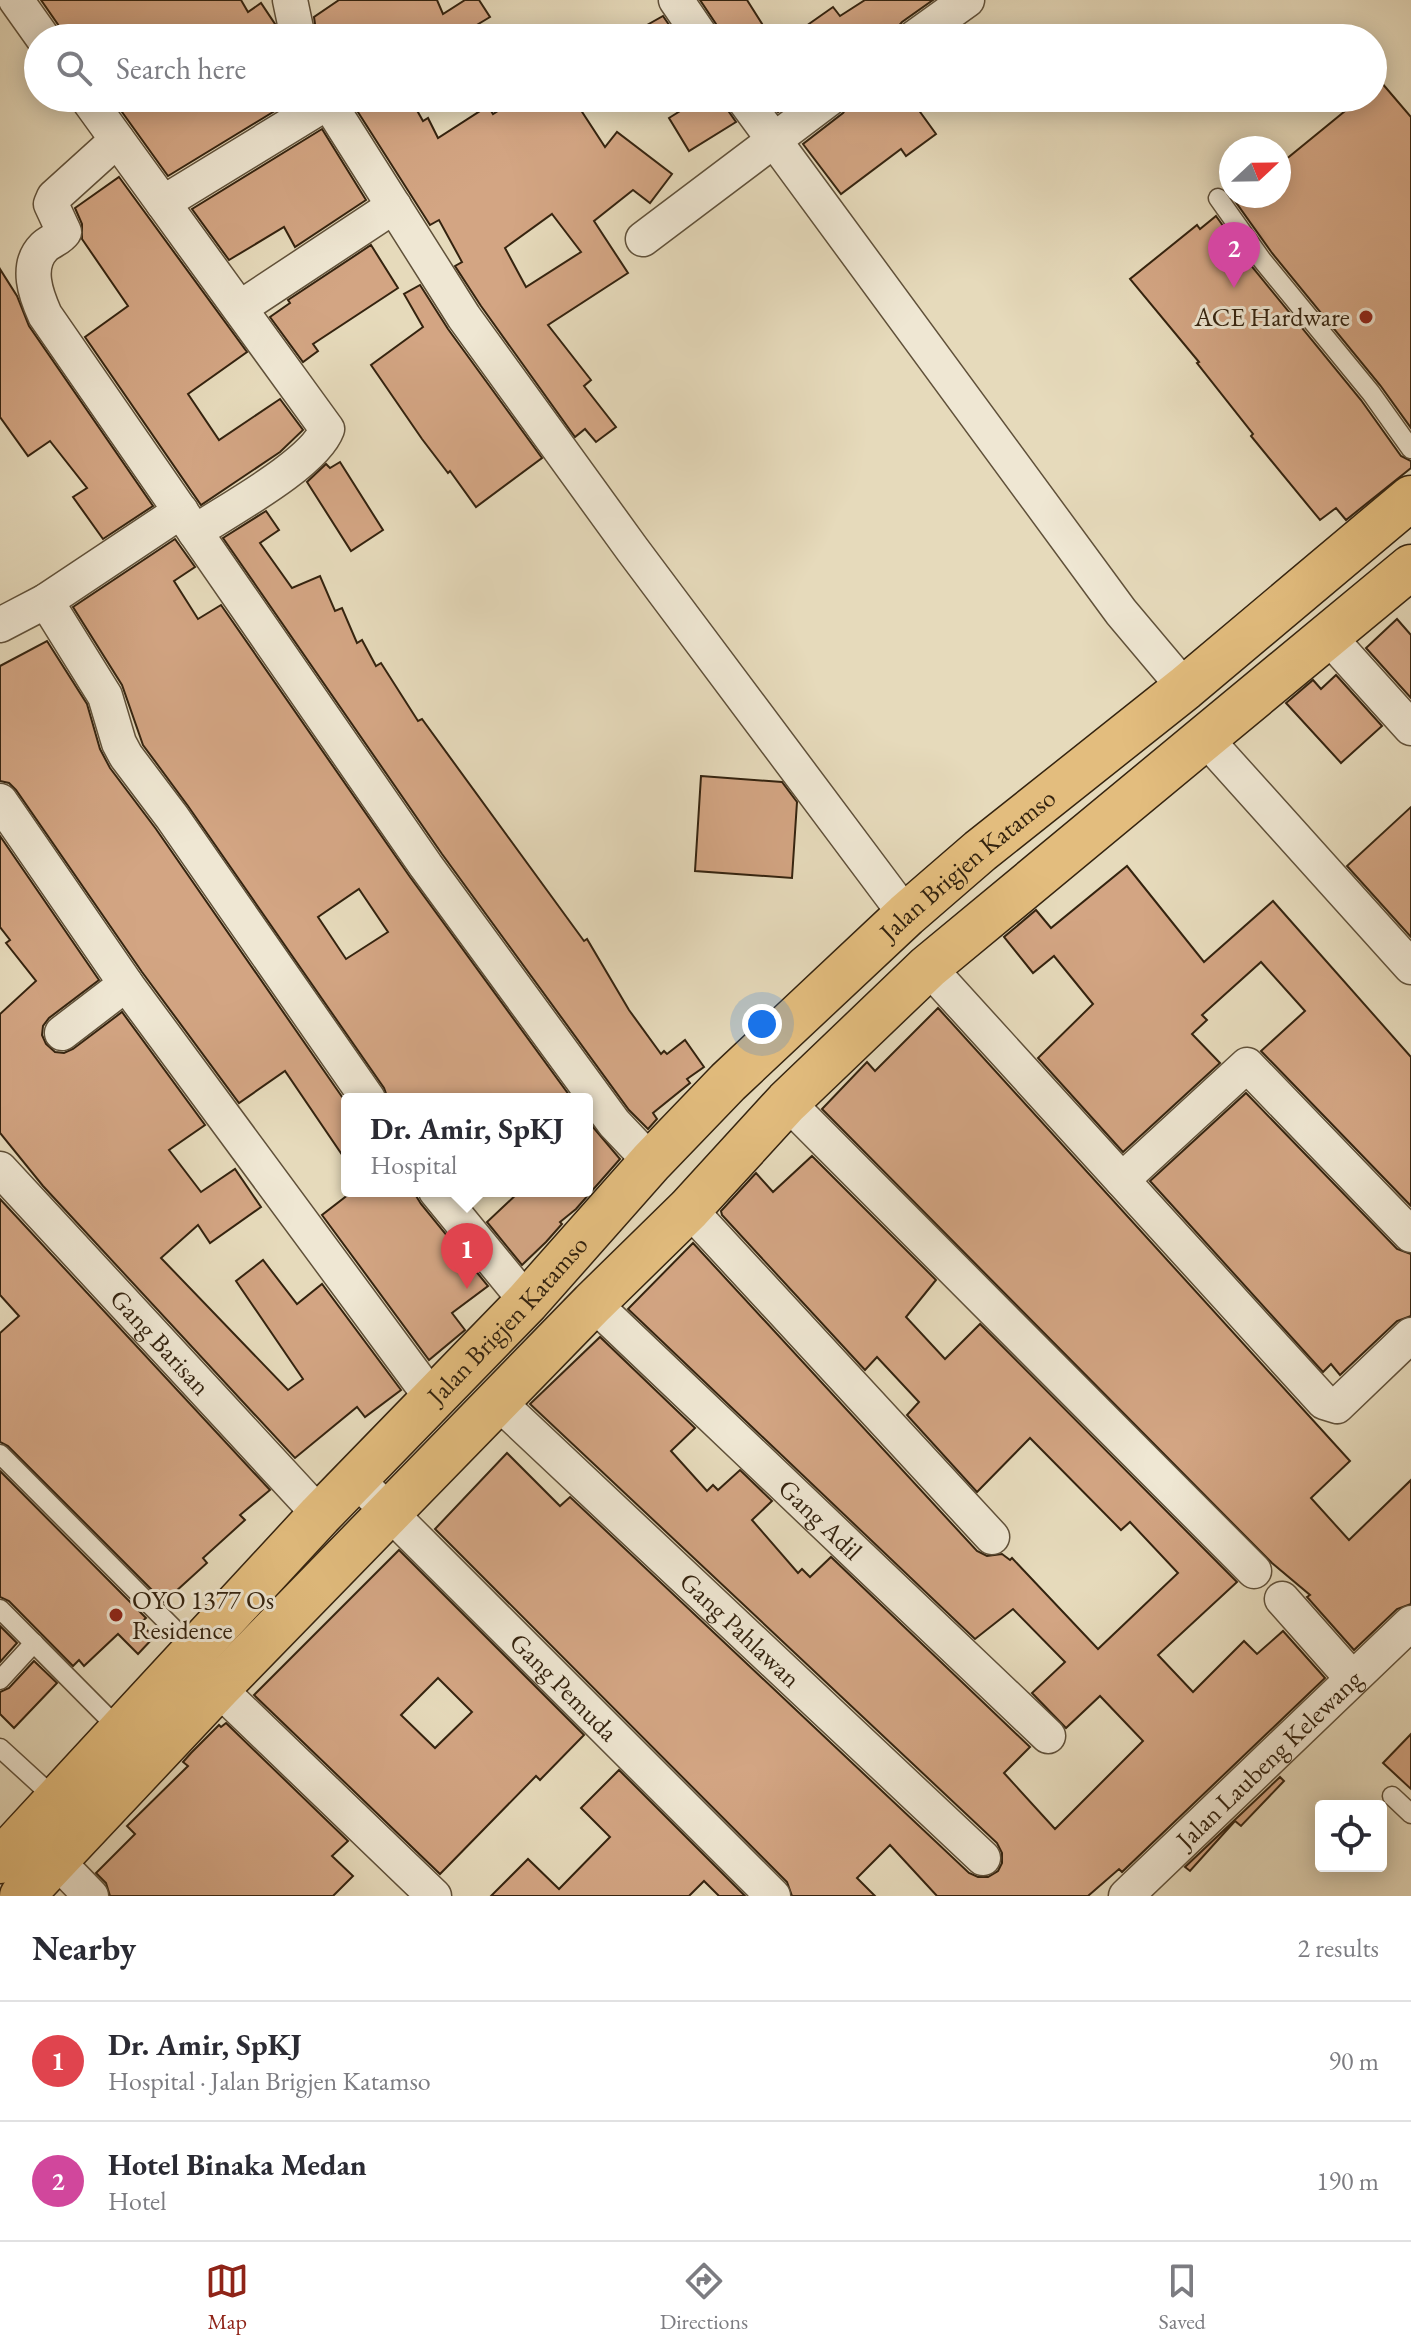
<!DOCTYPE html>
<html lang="en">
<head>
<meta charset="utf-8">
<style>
  :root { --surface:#fff; --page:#f7f7f7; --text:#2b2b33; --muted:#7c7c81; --line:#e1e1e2; --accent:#8f2418 }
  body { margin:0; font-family:"EB Garamond",serif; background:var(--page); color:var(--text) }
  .controls { position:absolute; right:24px; bottom:24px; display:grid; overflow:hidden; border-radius:8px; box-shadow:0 4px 20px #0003 }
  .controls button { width:72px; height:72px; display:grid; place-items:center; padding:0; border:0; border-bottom:2px solid var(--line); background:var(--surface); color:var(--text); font:40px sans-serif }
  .compass { position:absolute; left:1219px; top:136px; width:72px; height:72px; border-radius:50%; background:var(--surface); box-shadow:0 4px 20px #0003; rotate:68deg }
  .you { position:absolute; left:762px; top:1024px; width:28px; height:28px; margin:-20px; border:6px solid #fff; border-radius:50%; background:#1a73e8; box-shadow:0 0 0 12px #1a73e833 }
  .badge { display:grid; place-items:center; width:52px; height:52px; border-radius:50%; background:var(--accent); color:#fff; font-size:26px; font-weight:700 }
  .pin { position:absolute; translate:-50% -66px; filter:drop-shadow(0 2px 4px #0008) }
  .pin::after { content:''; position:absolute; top:42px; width:28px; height:24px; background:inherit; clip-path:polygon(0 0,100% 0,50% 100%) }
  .popup { position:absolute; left:341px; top:1093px; width:252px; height:104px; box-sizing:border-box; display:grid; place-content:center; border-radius:8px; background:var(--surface); filter:drop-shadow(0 2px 6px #0005); font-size:26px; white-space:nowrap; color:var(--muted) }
  .popup b { font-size:30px; color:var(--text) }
  .popup::after { content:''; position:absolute; left:50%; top:100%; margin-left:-16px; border:16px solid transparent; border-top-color:var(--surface) }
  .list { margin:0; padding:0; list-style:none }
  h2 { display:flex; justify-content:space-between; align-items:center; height:104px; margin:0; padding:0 32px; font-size:34px }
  h2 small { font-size:26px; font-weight:400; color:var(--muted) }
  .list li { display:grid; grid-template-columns:52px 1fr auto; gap:24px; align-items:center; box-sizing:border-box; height:120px; padding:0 32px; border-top:2px solid var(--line) }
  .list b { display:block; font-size:30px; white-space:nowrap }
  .list p { margin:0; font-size:26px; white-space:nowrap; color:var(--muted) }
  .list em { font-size:26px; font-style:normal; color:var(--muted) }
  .icon { flex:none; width:44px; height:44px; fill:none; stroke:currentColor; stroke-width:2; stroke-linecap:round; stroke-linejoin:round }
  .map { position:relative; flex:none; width:1411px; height:1896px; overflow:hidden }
  .search { position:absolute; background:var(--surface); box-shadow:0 4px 20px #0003; left:24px; right:24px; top:24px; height:88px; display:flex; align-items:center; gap:20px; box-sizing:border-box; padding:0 28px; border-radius:44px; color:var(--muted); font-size:30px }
  .sheet { height:344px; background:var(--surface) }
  nav { display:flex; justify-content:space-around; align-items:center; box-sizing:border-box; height:112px; border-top:2px solid var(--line); background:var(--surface); font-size:22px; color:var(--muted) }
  nav a { display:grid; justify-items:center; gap:4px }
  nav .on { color:var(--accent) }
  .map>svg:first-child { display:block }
</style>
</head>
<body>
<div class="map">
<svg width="1411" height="1896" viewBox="0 0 1411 1896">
  <rect width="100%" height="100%" fill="#e6dabb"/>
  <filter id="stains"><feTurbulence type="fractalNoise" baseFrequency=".0025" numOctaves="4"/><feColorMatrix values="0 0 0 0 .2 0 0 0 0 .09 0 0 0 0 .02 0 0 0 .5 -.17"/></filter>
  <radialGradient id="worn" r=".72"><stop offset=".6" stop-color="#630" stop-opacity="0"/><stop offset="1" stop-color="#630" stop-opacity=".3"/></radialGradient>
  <!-- building -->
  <g fill="#d3a583" stroke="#34230f" stroke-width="2" fill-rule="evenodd">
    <path d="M41,0h200l7,12 13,-9 14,21 3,14h-215l-4,-12z"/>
    <path d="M339,0h98l6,14 22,-14h14l11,17 -35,21h-138l-3,-21z"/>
    <path d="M700,0h47l24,38h-49l-4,-11z"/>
    <path d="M865,0h68l-31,22 -6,7 -2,9h-105l44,-31 7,9z"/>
    <path d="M663,16l15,22h-54z"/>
    <path d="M1381,82l30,35v311l-31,-43 -108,-132 -37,-52 5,-5h39v-31l82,-67h12v-9z"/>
    <path d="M112,98h184l-128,78z"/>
    <path d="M349,98h61l13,23 5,-3 10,20 50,-32 5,8 25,-16h55l32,49 12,-15 55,42 -22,29 -17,-13 -39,31 34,52 -80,52 43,55 -7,6 32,41 -20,15 -11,-13 -10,8 -94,-131 -26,-40 7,-4 -23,-42 -9,5zM552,214l29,38 -55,35 -21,-39z"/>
    <path d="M701,98h22l4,11 9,13 -47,29 -20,-33z"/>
    <path d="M768,98h29l-19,14z"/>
    <path d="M850,98h60l26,36 -30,22 -5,-7 -60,45 -38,-50 40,-31 5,-7z"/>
    <path d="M322,129l44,71 -71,47 -11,-20 -55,33 -37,-51z"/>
    <path d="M119,177l128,175 -59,42 31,46 61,-41 23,31 -23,22 -79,53 -116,-168 43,-31 -46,-67v-15l-7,-16z"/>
    <path d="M1216,216l37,52 108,132 40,56 10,5v7l-65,52 -10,-12 -16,12 -69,-84 2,-2 -56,-71 2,-1 -69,-83 67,-54 3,4z"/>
    <path d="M371,245l27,43 -85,56 5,7 -15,11 -33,-45 20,-14 -2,-3z"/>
    <path d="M0,269l17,27 12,30 124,180 -50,33 -30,-42 14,-9 -37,-47 -22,15 -28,-39z"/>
    <path d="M420,285l28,44 94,129 -66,49 -26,-36 -2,2 -26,-34 -51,-74 52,-38 -19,-33z"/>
    <path d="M340,462l43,68 -32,21 -44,-69 19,-18 4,4z"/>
    <path d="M266,511l13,19 -19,13 32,45 28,-12 15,35 7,-3 15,35 5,-3 14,26 5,-3 37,58 4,-2 162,222 3,-2 42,71 32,44 3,-3 3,3 18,-14 19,27 -17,12 3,4 -37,30 4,6 -9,10 -19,-19 -187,-256 -219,-316z"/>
    <path d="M175,539l20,28 -21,14 24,38 23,-14 189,272 162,222h-184l-4,-11 -196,-282 -45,-61 -21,-60 -49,-78zM359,889l29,43 -42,27 -28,-42z"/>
    <path d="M1397,619l14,16v63l-45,-50z"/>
    <path d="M47,641l40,63 13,45 10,19 46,61 191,275v58l-62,-91 -46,32 -97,-131 -126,-182 -7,-7 -9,-2v-115z"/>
    <path d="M1336,675l46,51 -41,37 -55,-60 27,-23 8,9z"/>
    <path d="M701,776l81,6 15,20 -5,76 -97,-7z"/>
    <path d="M1411,807v130l-64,-71z"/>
    <path d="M0,836l99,144 -50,38 -6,8 -1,9 4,9 9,8 9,1 9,-4 49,-37 83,113 -36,25 32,42 34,-23 26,38 -51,36 -12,-18 -37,33 127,132 15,-11 -67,-98 27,-21 34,44 25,-20 79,106 -36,27 -8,-10 -62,51 -252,-272 -43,-53v-119l36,-33 -30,-38 4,-3 -10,-13z"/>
    <path d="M1127,866l77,96 69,-61 138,156v149l-150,-155 44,-40 -44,-49 -59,53 5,5 -15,14 28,29 -97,89 -85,-94 55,-54 -39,-48 -21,17 -29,-36 32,-27 15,18z"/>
    <path d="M938,1008l412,453 -39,37 38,42 62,-60v124l-14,5 -43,41 -47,-53 3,-2 -38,-32 -450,-454 45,-47 8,9z"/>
    <path d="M1246,1093l151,156 14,5v62l-14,5 -57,54 -9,-11 -8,8 -173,-191z"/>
    <path d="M587,1120l33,39 -44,50 -16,13 2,2 -16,18 -24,23 -35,-43 33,-31h67z"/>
    <path d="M812,1156l124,124 -30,37 39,42 35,-35 257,258 -79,73 35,37 51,-51 13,13 26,-23 42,47 -203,194 -3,-3 -31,27h-151l-47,-51 -33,33 18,18h-83l-5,-14 -352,-353 72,-76 53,53 10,-9 399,376 9,4h10l10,-6 4,-8v-10l-5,-10 -467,-439 70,-67 95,91 -24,23 36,40 6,-6 5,5 22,-20 32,31 -20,19 46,53 4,-4 8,8 21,-20 199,190 -26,26 51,56 88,-88 -43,-45 -34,32 -34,-35 33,-31 -52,-53 -38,30 -347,-330 65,-66 284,308 10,5 15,-2 8,6 2,-2 86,91 80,-76 -48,-51 -9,8 -91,-92 -53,54 -70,-77 12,-13 -42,-45 -12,13 -143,-155 -1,-4 35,-38 17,19z"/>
    <path d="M353,1191h60l8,13 67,82 -36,27 13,17 -36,30 -107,-145z"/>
    <path d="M0,1199l270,291 -30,25 5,5 -42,38 4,5 -43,39 -156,-156 -8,-4v-109l19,-17 -19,-21z"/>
    <path d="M0,1471l146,147 -6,5 14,14 -16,17 -20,-20 -34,32 -5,-6 -6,6 -64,-65 -9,-4z"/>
    <path d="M399,1550l185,185 -44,45 -4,-4 -96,98 -186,-179zM438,1678l34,34 -37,36 -34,-33z"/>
    <path d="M0,1626l17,17 -17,19z"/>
    <path d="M34,1661l23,22 -43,45 -14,-14v-22l9,-4z"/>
    <path d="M226,1723l122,118 -16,15 21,20 -20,20h-223l-4,-13 -10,-10 39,-39 -8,-8 61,-60 -5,-4 8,-9 28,-28 2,2z"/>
    <path d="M1411,1734v55l-28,-26z"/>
    <path d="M619,1770l126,126h-26l-15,-15 -15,15h-198l37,-37 31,30 51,-52 -29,-29z"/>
    <path d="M1280,1777l4,4 -43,45 -6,-5 -45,50 -5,-4z"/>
  </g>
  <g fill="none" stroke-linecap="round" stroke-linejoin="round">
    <!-- lane casing -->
    <g stroke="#60513a" stroke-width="21">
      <g id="lane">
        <path d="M1218,198l44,62 109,133 40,56"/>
        <path d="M0,1454l195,196"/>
        <path d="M0,1609l120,121"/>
        <path d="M0,1680l34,-37"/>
        <path d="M0,1748l58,53"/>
        <path d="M1392,1796l19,18"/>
      </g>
    </g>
    <!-- street casing -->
    <g stroke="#60513a" stroke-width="37">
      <g id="street">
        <path d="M16,0l27,38"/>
        <path d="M290,0l8,38"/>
        <path d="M676,0l26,38"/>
        <path d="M914,38l53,-38"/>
        <path d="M87,98l76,105 165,-101 136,215 168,232 274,366"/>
        <path d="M743,98l378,514 64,76"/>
        <path d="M117,140l-63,57 -3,7 13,28c-5,7 -14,9 -20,15 -19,19 -8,48 1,68l381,551 188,257 37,39"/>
        <path d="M163,203l164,226c-13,35 -99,81 -132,103"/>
        <path d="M643,239l187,-141"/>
        <path d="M240,308l154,-102"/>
        <path d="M46,601l59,95 14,47 7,13 46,61 196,282"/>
        <path d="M0,625l46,-24 135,-90"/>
        <path d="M1327,635l84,93"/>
        <path d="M1205,738l206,229"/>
        <path d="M0,801l126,183 308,417"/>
        <path d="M928,967l396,435 13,4 74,-71"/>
        <path d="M62,1033l64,-49"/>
        <path d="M787,1102l467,469"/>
        <path id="s1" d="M0,1169l320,346"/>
        <path d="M1122,1180l125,-115 164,170"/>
        <path d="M436,1191l91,111"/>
        <path d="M689,1209l303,328"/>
        <path id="s2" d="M593,1303l455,433"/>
        <path id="s3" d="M497,1401l486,457"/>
        <path id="s4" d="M356,1479l417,417"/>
        <path d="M1282,1599l70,79"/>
        <path d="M218,1688l216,208"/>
        <path d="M57,1861l34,35"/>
        <path id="s5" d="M1126,1896l285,-273"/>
      </g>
    </g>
    <!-- primary casing -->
    <g stroke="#34230f" stroke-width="47">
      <g id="primary">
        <path id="s6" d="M0,1861l320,-346 207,-213 124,-140 77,-80 178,-167 74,-64 205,-163 226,-190"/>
        <path d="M22,1896l196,-208 375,-385 96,-94 98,-107 141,-135 483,-400"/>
      </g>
    </g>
    <!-- lane -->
    <use href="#lane" stroke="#efe7d3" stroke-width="18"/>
    <!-- street -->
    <use href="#street" stroke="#efe7d3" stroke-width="34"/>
    <!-- primary -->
    <use href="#primary" stroke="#e3bd7e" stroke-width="44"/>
  </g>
  <!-- markers -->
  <g fill="#8f2418" stroke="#efe7d3" stroke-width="3">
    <circle cx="1366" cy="317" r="8"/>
    <circle cx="116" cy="1615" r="8"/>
  </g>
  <g text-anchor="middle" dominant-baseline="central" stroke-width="6" stroke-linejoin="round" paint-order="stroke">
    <!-- poi labels -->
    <g font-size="26" fill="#34230f" stroke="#efe7d3" text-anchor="end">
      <text x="1350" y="317">ACE Hardware</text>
      <text x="132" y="1600" text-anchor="start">OYO 1377 Os<tspan x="132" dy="30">Residence</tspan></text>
    </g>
    <!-- street labels -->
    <g font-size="26" fill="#34230f" stroke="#efe7d3">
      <text stroke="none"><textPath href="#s6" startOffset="1390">Jalan Brigjen Katamso</textPath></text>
      <text stroke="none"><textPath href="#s6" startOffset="742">Jalan Brigjen Katamso</textPath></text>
      <text stroke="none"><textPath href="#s1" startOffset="236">Gang Barisan</textPath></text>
      <text stroke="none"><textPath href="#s2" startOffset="314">Gang Adil</textPath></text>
      <text stroke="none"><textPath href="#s3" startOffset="334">Gang Pahlawan</textPath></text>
      <text stroke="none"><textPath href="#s4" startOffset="294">Gang Pemuda</textPath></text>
      <text stroke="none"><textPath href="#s5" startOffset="198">Jalan Laubeng Kelewang</textPath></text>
    </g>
  </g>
  <rect width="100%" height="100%" filter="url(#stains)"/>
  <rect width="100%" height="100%" fill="url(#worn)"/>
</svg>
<div class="controls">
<button><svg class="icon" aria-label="locate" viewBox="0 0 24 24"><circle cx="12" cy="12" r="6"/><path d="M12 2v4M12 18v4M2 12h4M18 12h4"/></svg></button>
</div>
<svg class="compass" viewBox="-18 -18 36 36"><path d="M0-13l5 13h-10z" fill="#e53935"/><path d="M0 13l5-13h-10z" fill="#7c7c81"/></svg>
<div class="you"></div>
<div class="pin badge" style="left:467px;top:1289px;background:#e0444e">1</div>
<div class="popup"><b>Dr. Amir, SpKJ</b>Hospital</div>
<div class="pin badge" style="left:1234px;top:288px;background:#d1479c">2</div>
<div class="search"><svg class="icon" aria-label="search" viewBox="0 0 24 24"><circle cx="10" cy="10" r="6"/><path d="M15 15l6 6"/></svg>Search here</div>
</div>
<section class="sheet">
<h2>Nearby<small>2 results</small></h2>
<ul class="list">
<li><span class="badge" style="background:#e0444e">1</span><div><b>Dr. Amir, SpKJ</b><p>Hospital · Jalan Brigjen Katamso</p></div><em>90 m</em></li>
<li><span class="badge" style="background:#d1479c">2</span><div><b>Hotel Binaka Medan</b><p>Hotel</p></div><em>190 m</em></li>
</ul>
</section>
<nav>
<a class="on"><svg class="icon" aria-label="map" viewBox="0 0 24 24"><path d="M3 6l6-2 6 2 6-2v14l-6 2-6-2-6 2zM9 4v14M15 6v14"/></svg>Map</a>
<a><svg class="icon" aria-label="directions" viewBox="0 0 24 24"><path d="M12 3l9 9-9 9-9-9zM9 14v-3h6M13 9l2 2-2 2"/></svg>Directions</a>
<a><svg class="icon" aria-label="saved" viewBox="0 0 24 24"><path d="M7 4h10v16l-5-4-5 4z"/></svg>Saved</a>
</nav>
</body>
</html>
